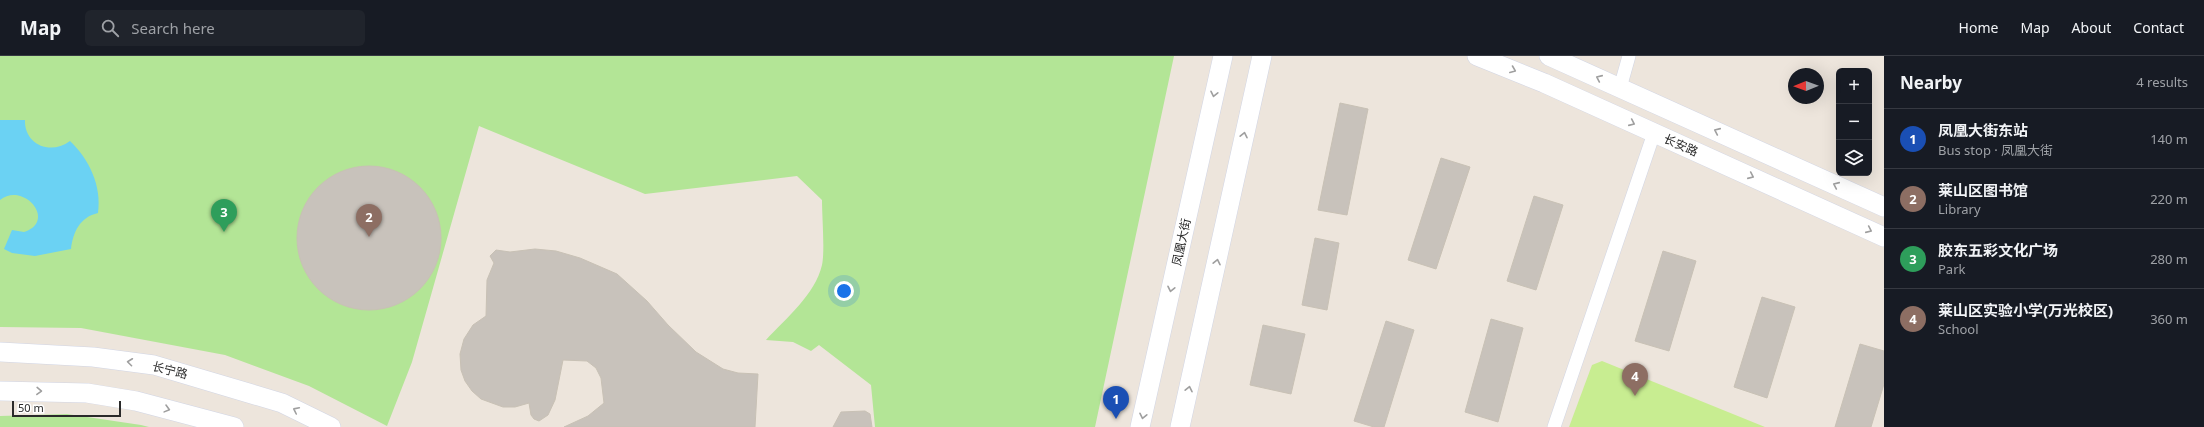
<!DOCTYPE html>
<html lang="en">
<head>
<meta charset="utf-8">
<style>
  :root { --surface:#171b24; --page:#20242c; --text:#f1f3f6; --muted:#9ea1a6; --line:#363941; --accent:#3660ff }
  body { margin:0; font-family:"Noto Sans","Noto Sans SC",sans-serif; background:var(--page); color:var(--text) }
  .controls { position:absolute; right:12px; top:12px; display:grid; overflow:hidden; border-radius:6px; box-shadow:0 4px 16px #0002 }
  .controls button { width:36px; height:36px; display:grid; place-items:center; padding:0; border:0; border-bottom:1px solid var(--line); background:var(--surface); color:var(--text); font:20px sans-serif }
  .compass { position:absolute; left:1788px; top:12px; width:36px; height:36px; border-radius:50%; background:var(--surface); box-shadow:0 4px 16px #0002; rotate:269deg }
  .scale { position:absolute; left:12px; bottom:10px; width:109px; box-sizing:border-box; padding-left:4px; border:2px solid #2a2a2a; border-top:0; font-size:11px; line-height:14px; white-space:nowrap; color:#2a2a2a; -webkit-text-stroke:3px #fff; paint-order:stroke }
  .you { position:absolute; left:844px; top:235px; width:14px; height:14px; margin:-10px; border:3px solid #fff; border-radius:50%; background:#1a73e8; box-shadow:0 0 0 6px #1a73e833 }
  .badge { display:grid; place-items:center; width:26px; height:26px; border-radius:50%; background:var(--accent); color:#fff; font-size:13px; font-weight:700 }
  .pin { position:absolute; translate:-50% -33px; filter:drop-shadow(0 1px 2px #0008) }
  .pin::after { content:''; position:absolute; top:21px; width:14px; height:12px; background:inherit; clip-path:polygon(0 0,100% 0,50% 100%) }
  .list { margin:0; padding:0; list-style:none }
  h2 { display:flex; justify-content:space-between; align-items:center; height:52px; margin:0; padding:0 16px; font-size:17px }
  h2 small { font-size:13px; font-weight:400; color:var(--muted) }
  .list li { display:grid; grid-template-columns:26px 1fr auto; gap:12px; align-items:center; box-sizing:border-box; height:60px; padding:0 16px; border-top:1px solid var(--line) }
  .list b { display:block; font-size:15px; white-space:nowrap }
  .list p { margin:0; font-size:13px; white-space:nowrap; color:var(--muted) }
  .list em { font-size:13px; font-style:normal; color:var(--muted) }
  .icon { flex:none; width:22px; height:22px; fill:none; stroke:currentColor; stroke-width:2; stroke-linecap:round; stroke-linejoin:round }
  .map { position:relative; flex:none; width:1884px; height:371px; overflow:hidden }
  header { display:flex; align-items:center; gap:24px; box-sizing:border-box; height:56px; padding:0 20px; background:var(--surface); border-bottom:1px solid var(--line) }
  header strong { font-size:19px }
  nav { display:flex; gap:22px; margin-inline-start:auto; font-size:14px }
  .search { width:280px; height:36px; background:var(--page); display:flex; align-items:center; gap:10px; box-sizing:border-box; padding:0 14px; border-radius:6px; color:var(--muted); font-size:15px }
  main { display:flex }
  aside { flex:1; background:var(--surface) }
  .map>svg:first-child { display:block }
</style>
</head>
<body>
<header>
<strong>Map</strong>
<div class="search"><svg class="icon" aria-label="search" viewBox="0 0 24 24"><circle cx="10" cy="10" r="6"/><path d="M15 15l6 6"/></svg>Search here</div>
<nav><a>Home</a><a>Map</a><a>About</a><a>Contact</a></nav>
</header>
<main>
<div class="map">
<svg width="1884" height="371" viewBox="0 0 1884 371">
  <rect width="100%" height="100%" fill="#ede5dc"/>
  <!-- green -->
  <g fill="#b3e596">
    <path d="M0,0h1174l-79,371h-220l-4,-42 -52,-40 -8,6 -18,-9 -27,-2c20,-22 49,-45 56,-75 3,-14 0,-48 0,-65l-25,-24 -152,18 -166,-68 -67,236 -25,64 -78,-40 -84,-31 -144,-27 -81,-1z"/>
    <path d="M67,358l74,11 8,2h-149v-11z"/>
  </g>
  <!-- pitch -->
  <path fill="#c8ed91" d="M1602,305l163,66h-196l23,-62z"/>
  <!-- water -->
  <path fill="#6bd2f3" d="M0,64h25c-1,24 25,36 45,21 19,18 32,45 28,72 -18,4 -25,19 -27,36l-36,7 -23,-3 -8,-4 8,-19 12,2c34,-11 -1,-51 -24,-32z"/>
  <!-- building -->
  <g fill="#c8c2bb" stroke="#c8c1b5">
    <path d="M1340,47l28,6 -21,106 -29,-5z"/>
    <path d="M1441,102l29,9 -34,102 -28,-9z"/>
    <circle cx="369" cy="182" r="72"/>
    <path d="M1534,140l29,9 -27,85 -29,-9z"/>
    <path d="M1315,182l24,5 -12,67 -25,-5z"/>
    <path d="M535,193l21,2 24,7 37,16 30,27 21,24 28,27 27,17 15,4 20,1 -3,53h-191l24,-11 16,-13 -3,-25 -5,-10 -9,-7 -24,-1 -8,40 -7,15 -9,6 -5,-2 -3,-4 -2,-12 -14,4h-12l-22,-8 -9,-8 -7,-10 -4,-11 -1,-16 4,-15 9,-14 13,-9 1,-36 7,-17 -4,-7 6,-6 14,2z"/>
    <path d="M1663,195l33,10 -27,90 -34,-10z"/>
    <path d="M1762,241l33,10 -28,91 -33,-11z"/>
    <path d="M1491,263l32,9 -25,94 -33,-10z"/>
    <path d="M1386,265l28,9 -30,97h-10l-20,-6z"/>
    <path d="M1263,269l42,9 -14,60 -41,-9z"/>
    <path d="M1860,288l24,7v33l-13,43h-36z"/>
    <path d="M865,355l5,3 2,13h-39l8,-15z"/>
  </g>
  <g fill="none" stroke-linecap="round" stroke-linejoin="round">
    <!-- street casing -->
    <g stroke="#d1d5e4" stroke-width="14">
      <g id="street">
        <path d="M1620,32l9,-32"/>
        <path d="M1554,371l100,-294"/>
      </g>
    </g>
    <!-- secondary casing -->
    <g stroke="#d1d5e4" stroke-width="20">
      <g id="secondary">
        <path d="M1477,0l67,27 340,154"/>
        <path d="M1549,0l335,151"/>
        <path d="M0,296l93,5 61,8 128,38 49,24"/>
        <path d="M0,335l87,2 49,8 98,26"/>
        <path d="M1140,371l83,-371"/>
        <path d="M1180,371l82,-371"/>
      </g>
    </g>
    <!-- street -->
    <use href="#street" stroke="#fff" stroke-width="13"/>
    <!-- secondary -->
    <use href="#secondary" stroke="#fff" stroke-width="19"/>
  </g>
  <!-- one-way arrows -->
  <defs><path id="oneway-chevron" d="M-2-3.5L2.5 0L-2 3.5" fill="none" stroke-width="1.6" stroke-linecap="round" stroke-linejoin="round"/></defs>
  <g stroke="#9f9f9f">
    <use href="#oneway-chevron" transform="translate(1513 14) rotate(22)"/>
    <use href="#oneway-chevron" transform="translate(1599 22) rotate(-156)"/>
    <use href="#oneway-chevron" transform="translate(1214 38) rotate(102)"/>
    <use href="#oneway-chevron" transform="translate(1632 67) rotate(24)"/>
    <use href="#oneway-chevron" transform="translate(1717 75) rotate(-156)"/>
    <use href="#oneway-chevron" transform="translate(1244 79) rotate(-78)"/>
    <use href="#oneway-chevron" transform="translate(1751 120) rotate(24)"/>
    <use href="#oneway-chevron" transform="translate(1836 129) rotate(-156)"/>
    <use href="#oneway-chevron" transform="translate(1869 174) rotate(24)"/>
    <use href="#oneway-chevron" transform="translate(1217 206) rotate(-78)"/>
    <use href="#oneway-chevron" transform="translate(1171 233) rotate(102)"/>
    <use href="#oneway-chevron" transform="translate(130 306) rotate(-173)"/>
    <use href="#oneway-chevron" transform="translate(1189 333) rotate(-78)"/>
    <use href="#oneway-chevron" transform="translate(39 335) rotate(2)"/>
    <use href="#oneway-chevron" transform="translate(167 353) rotate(15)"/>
    <use href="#oneway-chevron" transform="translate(296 354) rotate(-154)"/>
    <use href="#oneway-chevron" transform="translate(1143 360) rotate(102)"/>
  </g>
  <g text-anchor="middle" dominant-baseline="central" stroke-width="4" stroke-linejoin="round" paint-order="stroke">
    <!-- street labels -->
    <g font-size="12" fill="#2a2a2a" stroke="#fff">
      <text transform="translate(1681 89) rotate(24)">长安路</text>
      <text transform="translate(1181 186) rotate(-78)">凤凰大街</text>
      <text transform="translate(170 314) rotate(14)">长宁路</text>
    </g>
  </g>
</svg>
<div class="controls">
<button>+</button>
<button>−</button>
<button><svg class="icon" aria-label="layers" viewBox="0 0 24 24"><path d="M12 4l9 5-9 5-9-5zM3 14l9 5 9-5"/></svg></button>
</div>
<svg class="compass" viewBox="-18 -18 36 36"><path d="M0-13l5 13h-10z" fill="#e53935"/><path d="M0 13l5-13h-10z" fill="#9ea1a6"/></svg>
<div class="scale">50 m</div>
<div class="you"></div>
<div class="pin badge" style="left:1116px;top:363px;background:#1a4fb4">1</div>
<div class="pin badge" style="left:369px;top:181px;background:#8d6e63">2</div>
<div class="pin badge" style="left:224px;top:176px;background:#2e9e5b">3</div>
<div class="pin badge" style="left:1635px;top:340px;background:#8d6e63">4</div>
</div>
<aside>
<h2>Nearby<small>4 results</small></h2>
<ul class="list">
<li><span class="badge" style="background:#1a4fb4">1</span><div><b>凤凰大街东站</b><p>Bus stop · 凤凰大街</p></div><em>140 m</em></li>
<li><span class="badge" style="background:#8d6e63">2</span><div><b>莱山区图书馆</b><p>Library</p></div><em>220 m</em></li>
<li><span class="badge" style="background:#2e9e5b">3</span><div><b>胶东五彩文化广场</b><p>Park</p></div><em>280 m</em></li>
<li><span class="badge" style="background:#8d6e63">4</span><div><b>莱山区实验小学(万光校区)</b><p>School</p></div><em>360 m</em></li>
</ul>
</aside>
</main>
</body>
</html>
